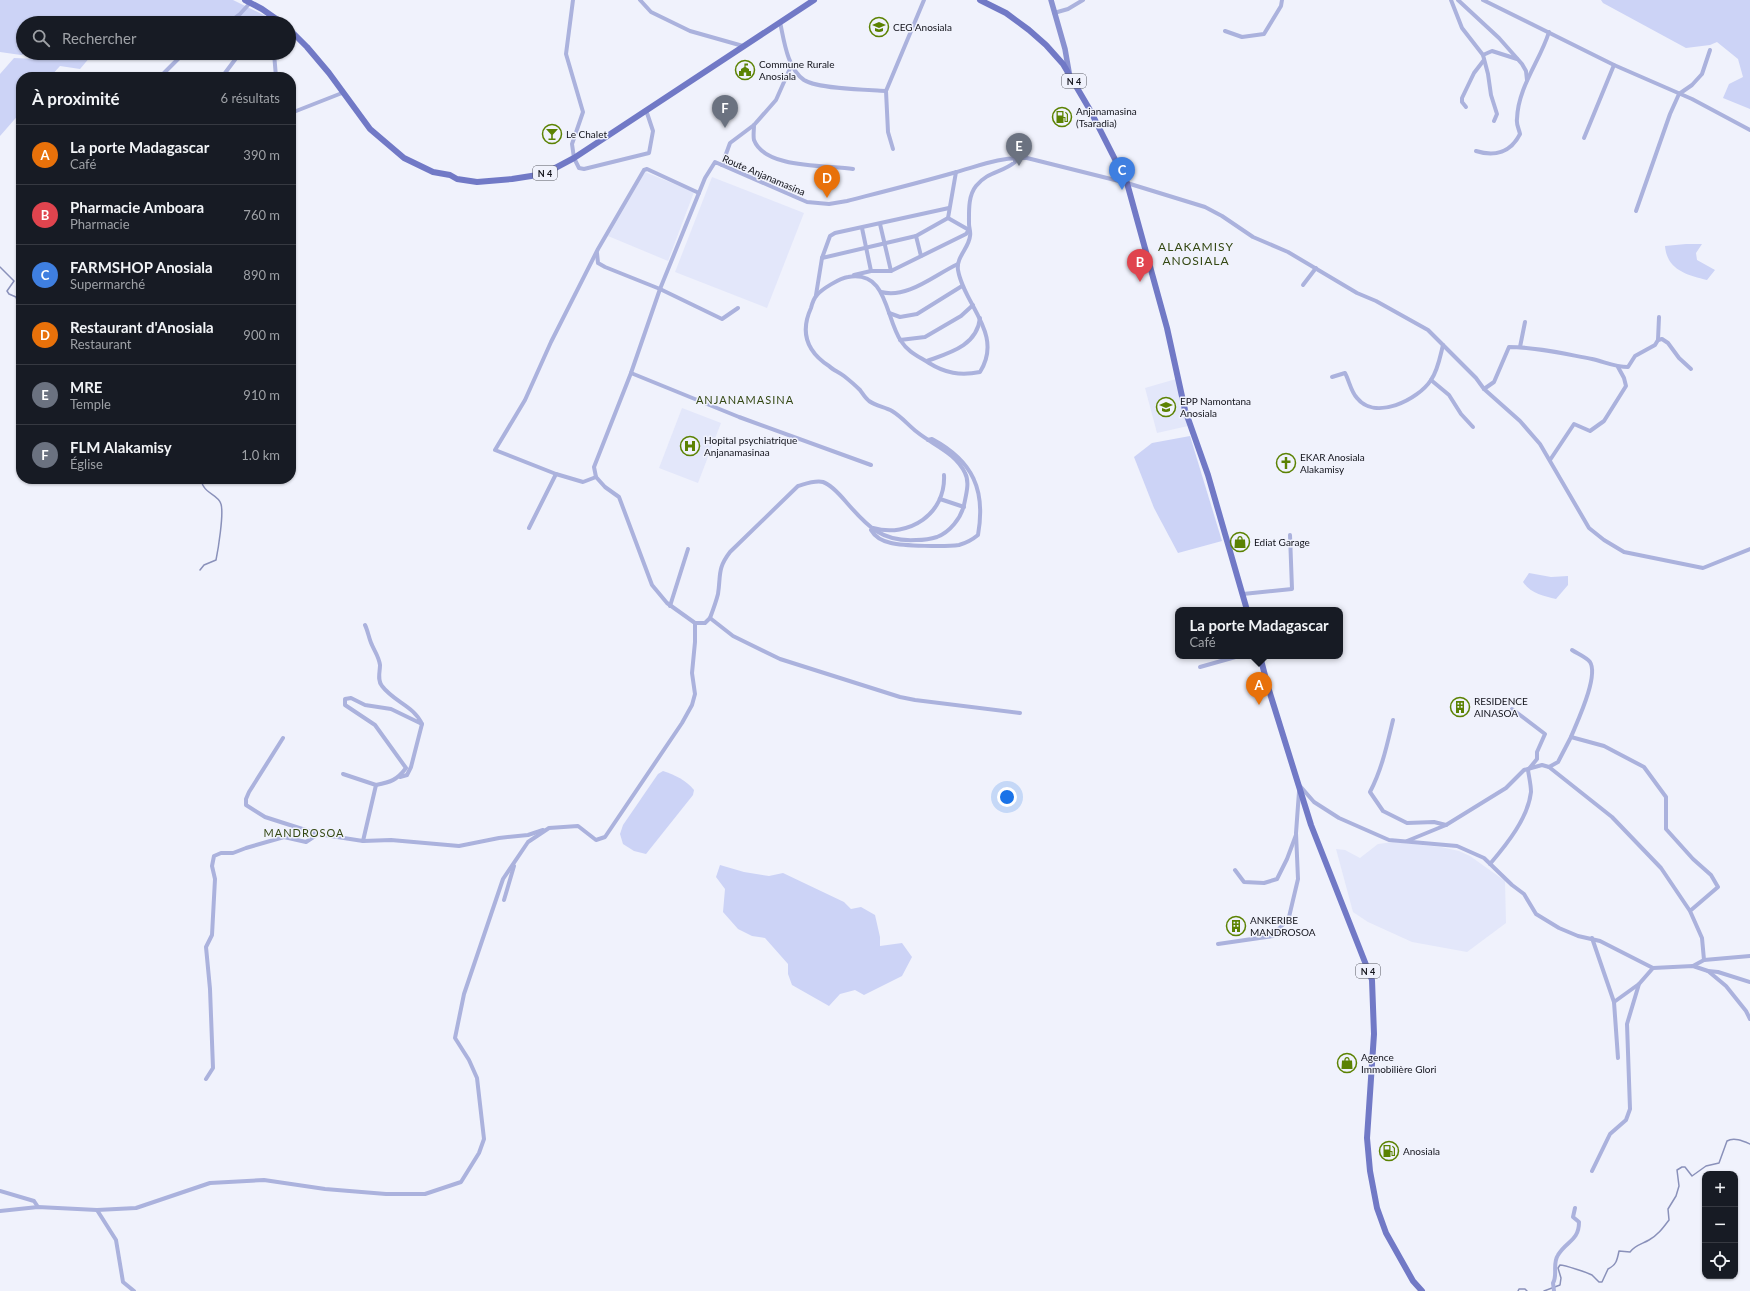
<!DOCTYPE html>
<html lang="fr">
<head>
<meta charset="utf-8">
<style>
  :root { --surface:#171b24; --page:#242831; --text:#f1f3f6; --muted:#9ea1a6; --line:#363941; --accent:#5b8202 }
  body { margin:0; font-family:Lato,sans-serif; background:var(--page); color:var(--text) }
  .controls { position:absolute; right:12px; bottom:12px; display:grid; overflow:hidden; border-radius:8px; box-shadow:0 1px 3px #0004 }
  .controls button { width:36px; height:36px; display:grid; place-items:center; padding:0; border:0; border-bottom:1px solid var(--line); background:var(--surface); color:var(--text); font:20px sans-serif }
  .you { position:absolute; left:1007px; top:797px; width:14px; height:14px; margin:-10px; border:3px solid #fff; border-radius:50%; background:#1a73e8; box-shadow:0 0 0 6px #1a73e833 }
  .badge { display:grid; place-items:center; width:26px; height:26px; border-radius:50%; background:var(--accent); color:#fff; font-size:13px; font-weight:700 }
  .pin { position:absolute; translate:-50% -33px; filter:drop-shadow(0 1px 2px #0008) }
  .pin::after { content:''; position:absolute; top:21px; width:14px; height:12px; background:inherit; clip-path:polygon(0 0,100% 0,50% 100%) }
  .popup { position:absolute; left:1175px; top:607px; width:168px; height:52px; box-sizing:border-box; display:grid; place-content:center; border-radius:8px; background:var(--surface); filter:drop-shadow(0 1px 3px #0005); font-size:13px; white-space:nowrap; color:var(--muted) }
  .popup b { font-size:15px; color:var(--text) }
  .popup::after { content:''; position:absolute; left:50%; top:100%; margin-left:-8px; border:8px solid transparent; border-top-color:var(--surface) }
  .list { margin:0; padding:0; list-style:none }
  h2 { display:flex; justify-content:space-between; align-items:center; height:52px; margin:0; padding:0 16px; font-size:17px }
  h2 small { font-size:13px; font-weight:400; color:var(--muted) }
  .list li { display:grid; grid-template-columns:26px 1fr auto; gap:12px; align-items:center; box-sizing:border-box; height:60px; padding:0 16px; border-top:1px solid var(--line) }
  .list b { display:block; font-size:15px; white-space:nowrap }
  .list p { margin:0; font-size:13px; white-space:nowrap; color:var(--muted) }
  .list em { font-size:13px; font-style:normal; color:var(--muted) }
  .icon { flex:none; width:22px; height:22px; fill:none; stroke:currentColor; stroke-width:2; stroke-linecap:round; stroke-linejoin:round }
  .map { position:relative; flex:none; width:1750px; height:1291px; overflow:hidden }
  .search { position:absolute; background:var(--surface); box-shadow:0 1px 3px #0004; left:16px; top:16px; width:280px; height:44px; display:flex; align-items:center; gap:10px; box-sizing:border-box; padding:0 14px; border-radius:22px; color:var(--muted); font-size:15px }
  .panel { position:absolute; background:var(--surface); box-shadow:0 1px 3px #0004; left:16px; top:72px; width:280px; height:412px; border-radius:16px }
  .map>svg:first-child { display:block }
</style>
</head>
<body>
<div class="map">
<svg width="1750" height="1291" viewBox="0 0 1750 1291">
  <rect width="100%" height="100%" fill="#f0f2fc"/>
  <!-- built -->
  <g fill="#e3e7fa">
    <path d="M645,172l49,20 -26,69 -60,-25z"/>
    <path d="M712,177l92,36 -37,95 -92,-36z"/>
    <path d="M1176,379l12,47 -31,7 -12,-45z"/>
    <path d="M682,408l39,15 -23,60 -39,-15z"/>
    <path d="M1393,842l48,5 18,4 11,5 35,25 1,42 -39,29 -55,-10 -44,-20 -15,-10 -17,-63 9,1 15,8 18,-14z"/>
  </g>
  <!-- green -->
  <g fill="#ccd3f6">
    <path d="M0,0h233l35,17 5,6h-250v30h10l-12,2 -21,-3z"/>
    <path d="M1601,0h149v109l-27,-11 6,-14 14,-7 -5,-18 -21,-17 -7,3 -24,3 -83,-45z"/>
    <path d="M65,53l26,3 -11,13 -20,-3 -10,11h-29v35l-21,24v-62l14,-16 24,1z"/>
    <path d="M1686,244h16l-6,9 1,7 18,10 -8,10c-20,-5 -40,-10 -42,-34z"/>
    <path d="M1190,436l32,105 -44,12 -24,-45 -20,-51 18,-14z"/>
    <path d="M1529,573l22,4 17,-1v9l-12,14c-12,-3 -26,-6 -33,-17z"/>
    <path d="M663,771c12,4 23,9 31,19l-1,5 -47,59 -12,-3 -11,-7 -3,-10 3,-9 35,-51z"/>
    <path d="M720,865l24,7 25,4 14,-3 61,29 7,7 10,-2 14,8 5,22v9l22,-3 10,14 -10,19 -38,19 -9,-5 -15,4 -11,12 -37,-21 -4,-11v-10l-23,-26 -13,-2 -14,-7 -15,-17 2,-23 -9,-12z"/>
  </g>
  <g fill="none" stroke-linecap="round" stroke-linejoin="round">
    <!-- stream -->
    <g stroke="#8a91ba" stroke-width="1.5">
      <path d="M0,267l14,14 -7,10 2,3 7,3 3,9 2,1"/>
      <path d="M199,479c4,3 2,4 5,8 4,7 15,9 17,17 3,10 -3,46 -5,56l-12,5 -4,5"/>
      <path d="M1518,1291l1,-2h6l2,2"/>
      <path d="M1544,1291l16,-6 1,-7 -3,-10 2,-3c5,0 28,8 32,10 2,2 5,5 7,7h3l6,-13c8,-4 9,-8 11,-18l11,1c5,-7 12,-8 19,-12 9,-5 14,-12 20,-20l-1,-11 8,-13 3,-10 -2,-16 5,-3h3l7,9 14,-10 13,-3 8,-22c7,-4 16,0 23,3"/>
    </g>
    <!-- street -->
    <g stroke="#abb2dd" stroke-width="4">
      <path d="M573,0l-7,54 17,58 -11,32 2,14 5,10 5,1 65,-16 4,-22 -7,-21"/>
      <path d="M640,0l11,12 39,19 53,15"/>
      <path d="M1451,0l11,28 21,27 5,19 3,21 6,19 -3,7"/>
      <path d="M1458,0l41,38 23,26 4,7 1,9"/>
      <path d="M1483,0l131,65 78,34 58,31"/>
      <path d="M1054,13l14,-4 15,-9"/>
      <path d="M780,22c4,18 7,46 24,58 14,9 64,10 82,11l38,-91"/>
      <path d="M228,23l12,-9 10,-11"/>
      <path d="M1225,31l17,6 22,-3 17,-28 1,-6"/>
      <path d="M274,53l2,24"/>
      <path d="M1483,55l9,-4 25,8"/>
      <path d="M162,77l2,-4 20,-20"/>
      <path d="M222,77l18,-24"/>
      <path d="M886,91l2,41 5,17"/>
      <path d="M1466,107l-4,-5v-4l12,-25 10,-13"/>
      <path d="M291,113l51,-20"/>
      <path d="M754,125c0,5 -1,11 0,15 11,29 73,25 99,29"/>
      <path d="M1584,138l30,-73"/>
      <path d="M1476,151c19,6 35,1 44,-17 -1,-5 -4,-10 -3,-15 1,-32 23,-58 32,-87"/>
      <path d="M722,165l8,-22 24,-18 22,-25 16,-36"/>
      <path d="M1636,211l34,-97 9,-20 13,-9 10,-11 8,-24"/>
      <path d="M880,224l11,47"/>
      <path d="M862,228l9,43"/>
      <path d="M916,236l5,20"/>
      <path d="M597,253l1,10 7,4 55,22 62,30 16,-11"/>
      <path d="M822,258l94,-22 32,-18 8,-46"/>
      <path d="M854,275l17,-4h20l75,-37 3,-4 -21,-12"/>
      <path d="M1303,285l13,-17"/>
      <path d="M881,292c27,7 53,-17 77,-28"/>
      <path d="M816,295l6,-37 8,-22 5,-3 114,-25"/>
      <path d="M889,313l11,4 17,-3 45,-28"/>
      <path d="M900,340l25,-3 36,-21 12,-11"/>
      <path d="M1658,340l4,-1 6,4 11,15 12,11"/>
      <path d="M1520,347l5,-25"/>
      <path d="M927,361c22,-8 50,-15 53,-43"/>
      <path d="M631,373l108,44 132,48"/>
      <path d="M1332,377l13,-4c4,7 6,19 12,25 18,23 61,2 74,-18 7,-10 9,-23 12,-35"/>
      <path d="M1431,380l18,15 12,19 12,13"/>
      <path d="M1484,389l10,-7 15,-35c27,0 56,7 83,12 13,3 23,8 36,8l7,-11 20,-11 3,-5 1,-23"/>
      <path d="M1550,460l24,-36 16,7 14,-10 22,-35 -2,-8 -6,-11"/>
      <path d="M596,477l-13,5 -27,-8 -61,-24 30,-50 26,-58 47,-93 46,-79 3,-1 52,24"/>
      <path d="M940,499l24,8"/>
      <path d="M529,528l27,-54"/>
      <path d="M873,528c36,10 73,-14 71,-53"/>
      <path d="M871,530c4,7 11,11 20,13 12,3 55,4 68,2 7,-2 13,-5 19,-10 8,-45 -5,-74 -46,-96l-4,1"/>
      <path d="M1243,594l49,-5 -2,-54"/>
      <path d="M670,606l18,-57"/>
      <path d="M710,618c3,-8 6,-16 8,-24 3,-19 -1,-25 12,-42l68,-66c7,-2 17,-6 25,-4 9,3 18,14 24,21 21,24 35,39 69,37 7,0 15,-1 21,-3 13,-5 24,-19 27,-32 2,-10 6,-23 1,-32 -9,-20 -32,-28 -48,-41 -9,-7 -15,-15 -25,-21 -7,-4 -16,-5 -23,-10 -4,-3 -6,-7 -9,-11 -5,-5 -11,-10 -16,-14 -5,-4 -11,-6 -15,-10 -23,-15 -29,-34 -18,-58 1,-4 3,-10 6,-13 5,-6 23,-17 31,-18 40,-7 37,41 53,64 7,11 17,15 28,22 16,10 31,13 51,9 24,-38 -16,-67 -22,-102 -2,-13 11,-22 12,-34 1,-4 -1,-8 -1,-12 0,-13 -1,-28 7,-38 12,-15 26,-13 39,-24v-4"/>
      <path d="M695,623h10l5,-5 23,18 47,23 120,38 15,3 105,13"/>
      <path d="M1200,667l39,-11"/>
      <path d="M1393,720c-6,25 -11,49 -23,72l13,19 24,12 27,-1 12,3"/>
      <path d="M1571,737c6,-15 28,-61 19,-75 -4,-5 -12,-8 -18,-12"/>
      <path d="M283,738l-34,54 -3,7v6l19,12 53,17 45,7 28,-1 68,6 40,-8 29,-3 15,-5"/>
      <path d="M343,774l33,11"/>
      <path d="M400,777l7,-2 4,-8 11,-43"/>
      <path d="M1300,786l14,16 25,16 50,22 68,6 27,12 28,27 12,9 12,20 23,14 19,8 22,5 53,27 40,-2 15,5 18,15 20,25 4,8"/>
      <path d="M363,841l13,-56c15,-3 21,-5 30,-17l-31,-43 -30,-20v-6l6,-1 14,7 26,4 31,15c-8,-18 -28,-22 -40,-38 -5,-6 -2,-14 -2,-21 -1,-8 -5,-13 -8,-20 -3,-6 -4,-14 -7,-20"/>
      <path d="M1407,841l39,-16 60,-37 18,-18 18,-5 7,2"/>
      <path d="M1490,864c17,-20 38,-46 41,-72 0,-7 -2,-15 -3,-22l9,-11v-7l8,-18 -33,-25"/>
      <path d="M1235,870l9,12 20,1 13,-4 10,-20 9,-24"/>
      <path d="M504,900l10,-34"/>
      <path d="M1690,911l28,-24 -7,-12 -18,-16 -27,-30v-32l-22,-30 -40,-21 -33,-9 -13,25 -9,5 63,50 49,51 29,43 12,27 2,22"/>
      <path d="M1592,938l22,64 4,56"/>
      <path d="M1218,944l55,-8 16,-19 9,-38 -2,-46 3,-41"/>
      <path d="M1693,966l11,-6 46,-4"/>
      <path d="M1708,971l10,1 32,10"/>
      <path d="M1614,1002l25,-18"/>
      <path d="M206,1079l7,-11 -3,-79 -4,-42 6,-12 3,-56 -3,-13 2,-10 7,-3h12l13,-5 38,-11 22,5 12,-8"/>
      <path d="M1592,1171l18,-37 16,-14 4,-11 -3,-85 12,-40 14,-16"/>
      <path d="M0,1191l34,10 4,6"/>
      <path d="M97,1210l19,30 7,42 11,9"/>
      <path d="M0,1211l38,-4 59,3 39,-2 74,-25 54,-3 61,9 61,5h39l36,-12 18,-29 5,-14 -7,-61 -8,-18 -14,-22 9,-44 39,-115 25,-37 21,-14 29,-2 18,14 9,-3 77,-114 10,-18 3,-11 -3,-21 3,-31v-19l-28,-20 -15,-18 -33,-88 -14,-10 -9,-10 -2,-10 37,-94 29,-84 45,-111 10,-16 92,40 22,2 18,-3c35,-9 71,-18 106,-28 26,-7 46,-16 74,-15l100,25 78,24 17,9 31,21 35,15 69,41 19,8 52,29 48,48 8,11 36,32 20,23 49,84 15,12 20,12 79,16 47,-19"/>
      <path d="M1554,1291l-1,-8c5,-8 -1,-19 5,-28 8,-14 21,-14 21,-33l-6,-5 2,-9"/>
    </g>
    <!-- secondary -->
    <path stroke="#8991d0" stroke-width="5.5" d="M1051,0l14,49 4,23"/>
    <!-- primary -->
    <g stroke="#7179c6" stroke-width="6">
      <path d="M245,0l17,9 20,14"/>
      <path d="M980,0l26,13 23,17 17,15 17,19 27,46 37,73 40,145 18,82 23,65 39,135"/>
      <path d="M289,29l18,18 22,26 41,56 34,29 29,14 17,3 7,4 20,3 35,-3 32,-5 30,-16 240,-158"/>
      <path d="M1260,656l8,31 43,138 61,155 2,54 -7,104 3,33 7,37 9,25 27,48 9,10"/>
    </g>
  </g>
  <!-- icons -->
  <defs>
    <g id="school-ring" transform="scale(1)"><circle r="9.5" fill="#f0f2fc" stroke="#5b8202" stroke-width="1.5"/><path d="M0-5L7-2L0 1L-7-2ZM-4 1L0 2.5L4 1V4Q0 6-4 4Z" fill="#5b8202"/></g>
    <g id="civic-ring" transform="scale(1)"><circle r="9.5" fill="#f0f2fc" stroke="#5b8202" stroke-width="1.5"/><path d="M-.6-6.5H3V-4.5H.6V-3L4-1V1h2V6H-6V1h2V-1L-.6-3ZM-1.2 2.5V6h2.4V2.5Z" fill="#5b8202"/></g>
    <g id="fuel-ring" transform="scale(1)"><circle r="9.5" fill="#f0f2fc" stroke="#5b8202" stroke-width="1.5"/><path d="M-5.5-6h7V0h2V4h1.3V-2.5L3-4.5l.8-.8L6-3V5H2.5V1h-1V6h-7ZM-4.2-4.7v3.2H.2V-4.7Z" fill="#5b8202"/></g>
    <g id="bar-ring" transform="scale(1)"><circle r="9.5" fill="#f0f2fc" stroke="#5b8202" stroke-width="1.5"/><path d="M-6-5H6L.8 .8V4.5H3.5V6h-7V4.5H-.8V.8Z" fill="#5b8202"/></g>
    <g id="hospital-ring" transform="scale(1)"><circle r="9.5" fill="#f0f2fc" stroke="#5b8202" stroke-width="1.5"/><path d="M-5-5h3v3.5h4V-5h3V5h-3V1.5h-4V5h-3Z" fill="#5b8202"/></g>
    <g id="church-ring" transform="scale(1)"><circle r="9.5" fill="#f0f2fc" stroke="#5b8202" stroke-width="1.5"/><path d="M-1.2-6h2.4v3.5h3.3v2.4h-3.3V6h-2.4V-.1h-3.3v-2.4h3.3Z" fill="#5b8202"/></g>
    <g id="shop-ring" transform="scale(1)"><circle r="9.5" fill="#f0f2fc" stroke="#5b8202" stroke-width="1.5"/><path d="M-5-2.5h2.3a2.7 3.5 0 0 1 5.4 0H5L5.5 6h-11ZM-1.5-2.5h3a1.5 2.3 0 0 0-3 0Z" fill="#5b8202"/></g>
    <g id="building-ring" transform="scale(1)"><circle r="9.5" fill="#f0f2fc" stroke="#5b8202" stroke-width="1.5"/><path d="M-4-6H4V6H1V3H-1V6H-4ZM-2.5-4.3h1.7v1.8h-1.7ZM.8-4.3h1.7v1.8H.8ZM-2.5-1h1.7V.8h-1.7ZM.8-1h1.7V.8H.8Z" fill="#5b8202"/></g>
  </defs>
  <g fill-rule="evenodd">
    <use href="#school-ring" x="879" y="27"/>
    <use href="#civic-ring" x="745" y="70"/>
    <use href="#fuel-ring" x="1062" y="117"/>
    <use href="#bar-ring" x="552" y="134"/>
    <use href="#school-ring" x="1166" y="407"/>
    <use href="#hospital-ring" x="690" y="446"/>
    <use href="#church-ring" x="1286" y="463"/>
    <use href="#shop-ring" x="1240" y="542"/>
    <use href="#building-ring" x="1460" y="707"/>
    <use href="#building-ring" x="1236" y="926"/>
    <use href="#shop-ring" x="1347" y="1063"/>
    <use href="#fuel-ring" x="1389" y="1151"/>
  </g>
  <g text-anchor="middle" dominant-baseline="central" stroke-width="3" stroke-linejoin="round" paint-order="stroke">
    <!-- shield labels -->
    <g fill="#f0f2fc" stroke="#55565e" stroke-width="1">
      <rect x="1062" y="74" width="24" height="14" rx="3"/>
      <rect x="533" y="166" width="24" height="14" rx="3"/>
      <rect x="1356" y="964" width="24" height="14" rx="3"/>
    </g>
    <g font-size="9" font-weight="bold" fill="#12131b">
      <text x="1074" y="81">N 4</text>
      <text x="545" y="173">N 4</text>
      <text x="1368" y="971">N 4</text>
    </g>
    <!-- poi labels -->
    <g font-size="10" fill="#12131b" stroke="#f0f2fc" text-anchor="start">
      <text x="893" y="27">CEG Anosiala</text>
      <text x="759" y="64">Commune Rurale<tspan x="759" dy="12">Anosiala</tspan></text>
      <text x="1076" y="111">Anjanamasina<tspan x="1076" dy="12">(Tsaradia)</tspan></text>
      <text x="566" y="134">Le Chalet</text>
      <text x="1180" y="401">EPP Namontana<tspan x="1180" dy="12">Anosiala</tspan></text>
      <text x="704" y="440">Hopital psychiatrique<tspan x="704" dy="12">Anjanamasinaa</tspan></text>
      <text x="1300" y="457">EKAR Anosiala<tspan x="1300" dy="12">Alakamisy</tspan></text>
      <text x="1254" y="542">Ediat Garage</text>
      <text x="1474" y="701">RESIDENCE<tspan x="1474" dy="12">AINASOA</tspan></text>
      <text x="1250" y="920">ANKERIBE<tspan x="1250" dy="12">MANDROSOA</tspan></text>
      <text x="1361" y="1057">Agence<tspan x="1361" dy="12">Immobilière Glori</tspan></text>
      <text x="1403" y="1151">Anosiala</text>
    </g>
    <!-- street labels -->
    <g font-size="10" fill="#12131b" stroke="#f0f2fc">
      <text transform="translate(764 175) rotate(23)">Route Anjanamasina</text>
    </g>
    <!-- neighbourhood labels -->
    <g font-size="11" letter-spacing="1" fill="#344813" stroke="#f0f2fc">
      <text x="745" y="399">ANJANAMASINA</text>
      <text x="304" y="832">MANDROSOA</text>
    </g>
    <!-- quarter labels -->
    <g font-size="12" letter-spacing="1" fill="#344813" stroke="#f0f2fc">
      <text x="1196" y="246">ALAKAMISY<tspan x="1196" dy="14">ANOSIALA</tspan></text>
    </g>
  </g>
</svg>
<div class="controls">
<button>+</button>
<button>−</button>
<button><svg class="icon" aria-label="locate" viewBox="0 0 24 24"><circle cx="12" cy="12" r="6"/><path d="M12 2v4M12 18v4M2 12h4M18 12h4"/></svg></button>
</div>
<div class="you"></div>
<div class="pin badge" style="left:1259px;top:705px;background:#e8710a">A</div>
<div class="popup"><b>La porte Madagascar</b>Café</div>
<div class="pin badge" style="left:1140px;top:282px;background:#e0444e">B</div>
<div class="pin badge" style="left:1122px;top:190px;background:#3f7fe0">C</div>
<div class="pin badge" style="left:827px;top:198px;background:#e8710a">D</div>
<div class="pin badge" style="left:1019px;top:166px;background:#6b7280">E</div>
<div class="pin badge" style="left:725px;top:128px;background:#6b7280">F</div>
<div class="search"><svg class="icon" aria-label="search" viewBox="0 0 24 24"><circle cx="10" cy="10" r="6"/><path d="M15 15l6 6"/></svg>Rechercher</div>
<section class="panel">
<h2>À proximité<small>6 résultats</small></h2>
<ul class="list">
<li><span class="badge" style="background:#e8710a">A</span><div><b>La porte Madagascar</b><p>Café</p></div><em>390 m</em></li>
<li><span class="badge" style="background:#e0444e">B</span><div><b>Pharmacie Amboara</b><p>Pharmacie</p></div><em>760 m</em></li>
<li><span class="badge" style="background:#3f7fe0">C</span><div><b>FARMSHOP Anosiala</b><p>Supermarché</p></div><em>890 m</em></li>
<li><span class="badge" style="background:#e8710a">D</span><div><b>Restaurant d'Anosiala</b><p>Restaurant</p></div><em>900 m</em></li>
<li><span class="badge" style="background:#6b7280">E</span><div><b>MRE</b><p>Temple</p></div><em>910 m</em></li>
<li><span class="badge" style="background:#6b7280">F</span><div><b>FLM Alakamisy</b><p>Église</p></div><em>1.0 km</em></li>
</ul>
</section>
</div>
</body>
</html>
